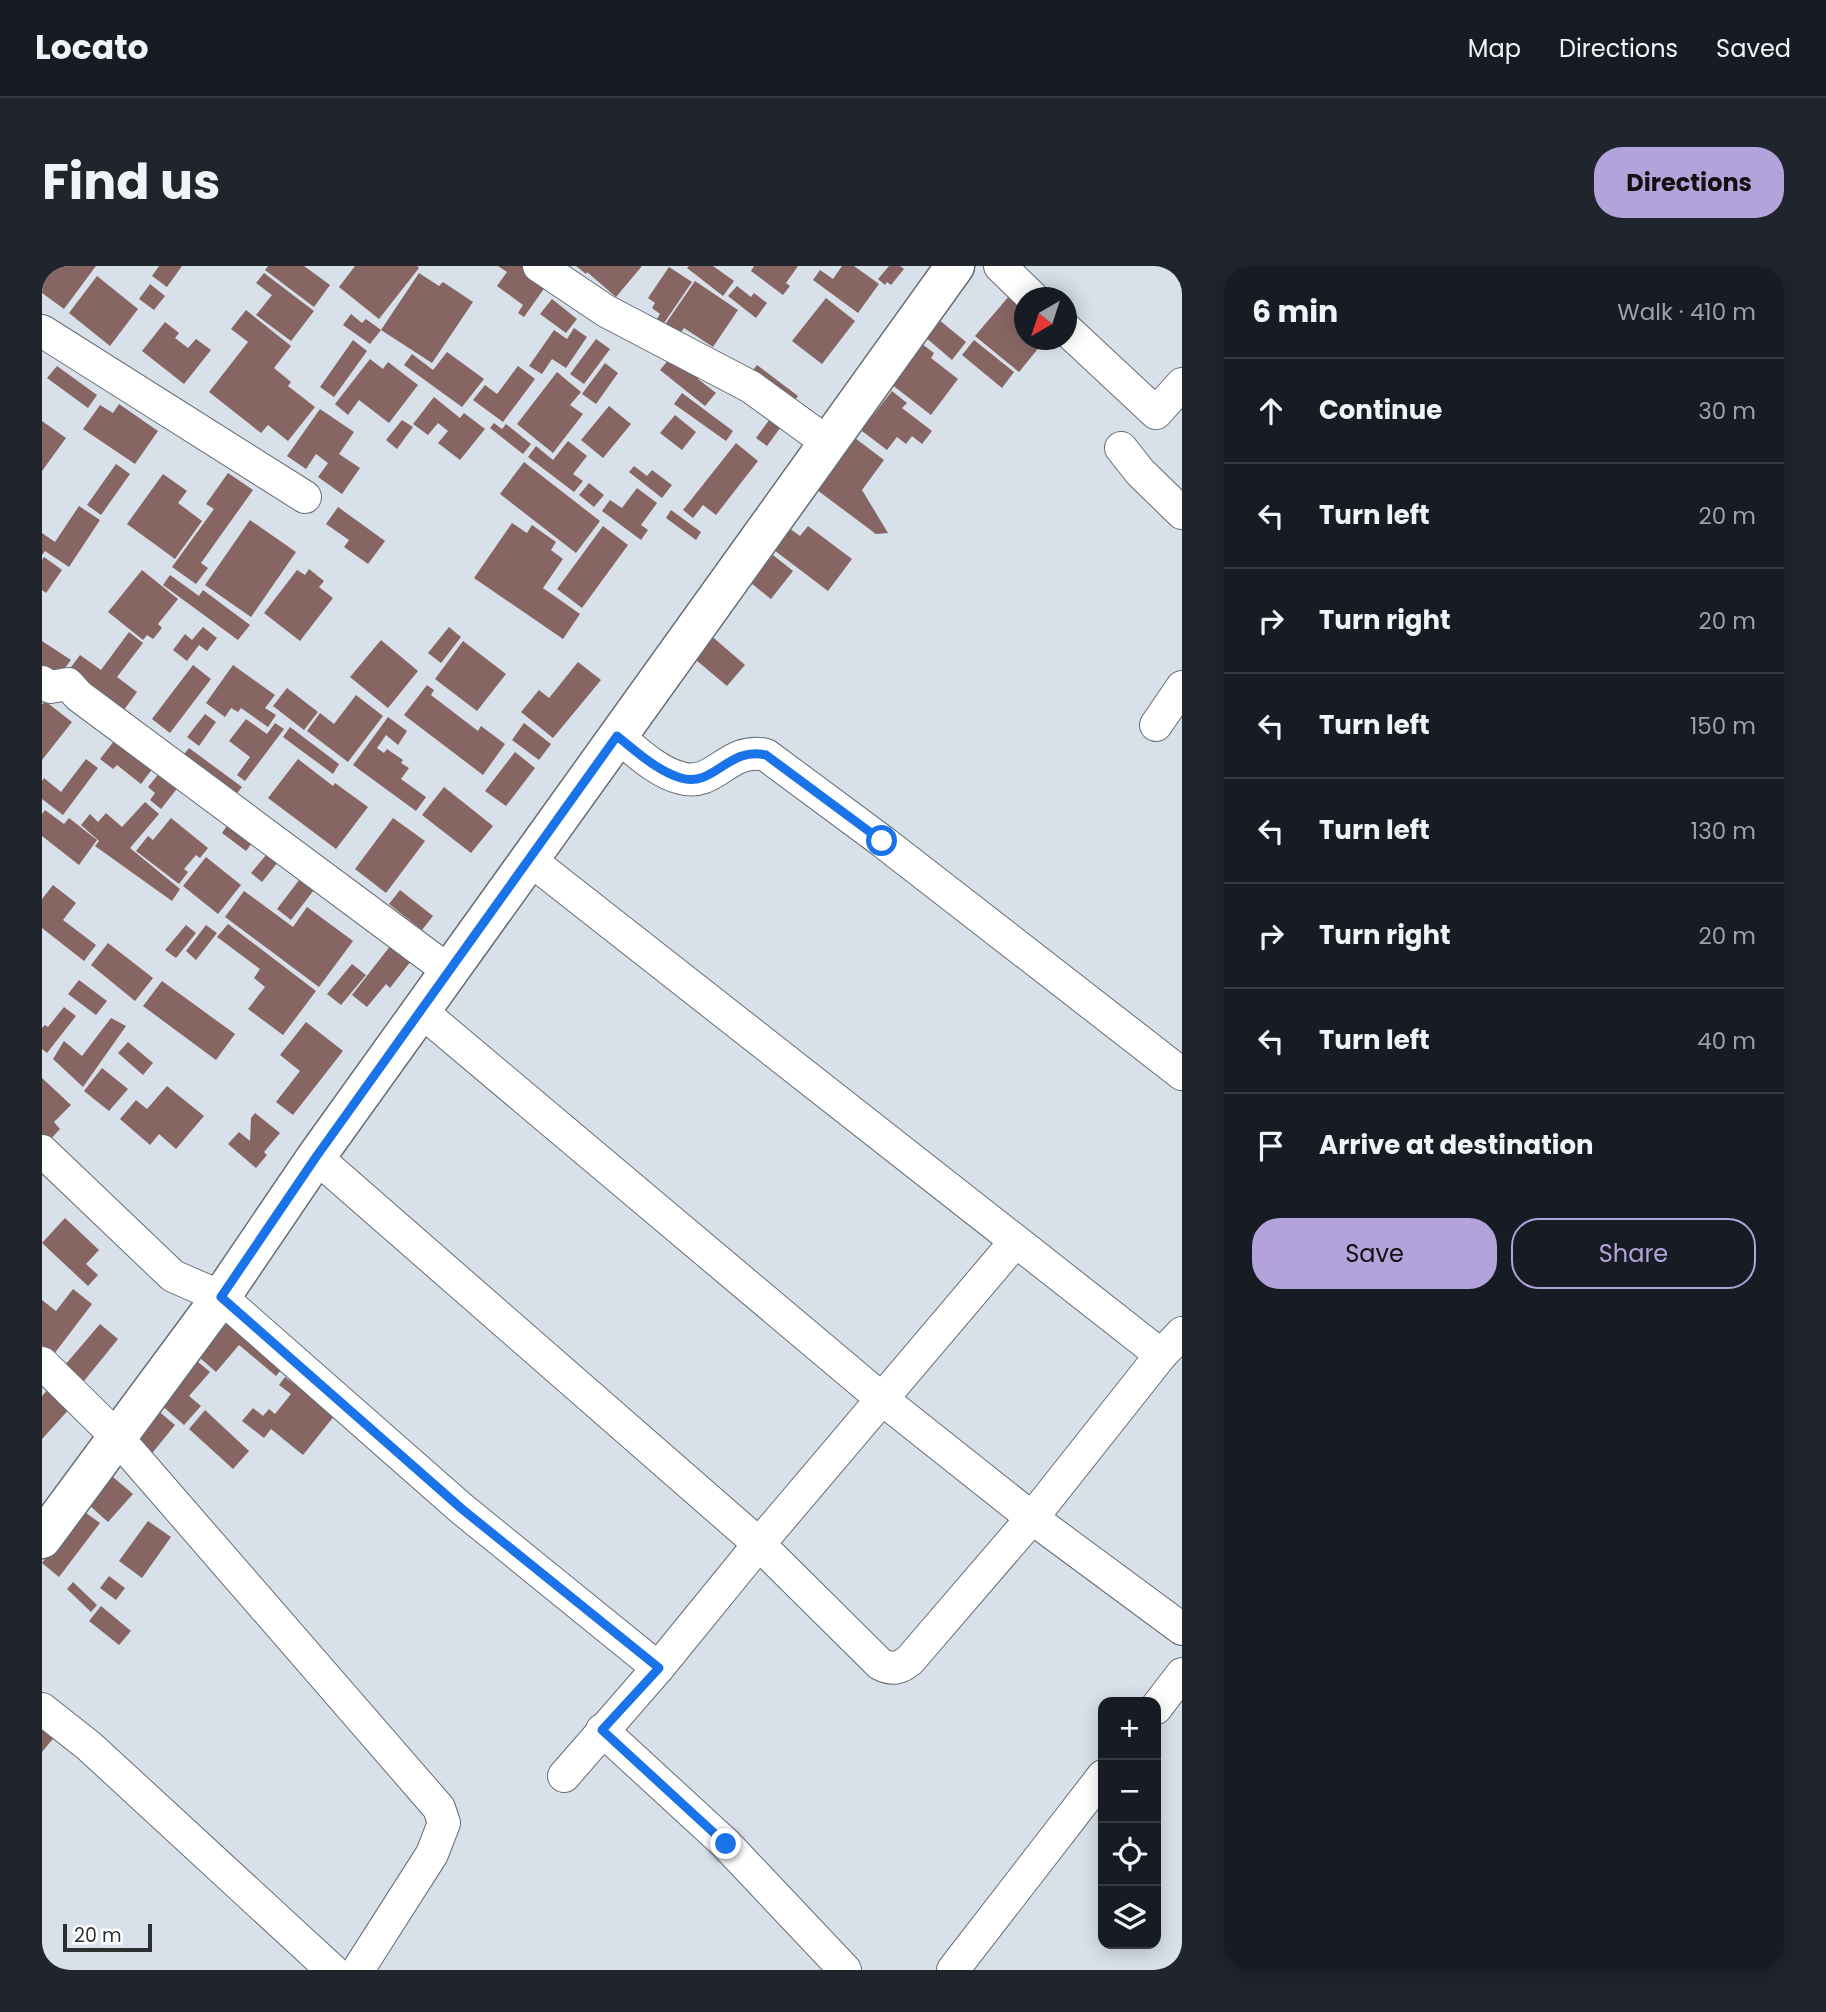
<!DOCTYPE html>
<html lang="en">
<head>
<meta charset="utf-8">
<style>
  :root { --surface:#171b24; --page:#20242c; --text:#f1f3f6; --muted:#9ea1a6; --line:#363941; --accent:#b3a3db }
  body { margin:0; font-family:Poppins,sans-serif; background:var(--page); color:var(--text) }
  .controls { position:absolute; right:21px; bottom:21px; display:grid; overflow:hidden; border-radius:14px; box-shadow:0 4px 18px #0003 }
  .controls button { width:63px; height:63px; display:grid; place-items:center; padding:0; border:0; border-bottom:2px solid var(--line); background:var(--surface); color:var(--text); font:35px sans-serif }
  .compass { position:absolute; left:972px; top:21px; width:63px; height:63px; border-radius:50%; background:var(--surface); box-shadow:0 4px 18px #0003; rotate:219deg }
  .scale { position:absolute; left:21px; bottom:18px; width:89px; box-sizing:border-box; padding-left:7px; border:4px solid #2c2f32; border-top:0; font-size:19px; line-height:24px; white-space:nowrap; color:#2c2f32; -webkit-text-stroke:5px #fff; paint-order:stroke }
  .stop { position:absolute; width:21px; height:21px; margin:-16px; border:5px solid #1a73e8; border-radius:50%; background:#fff }
  .stop.end { background:#1a73e8; border-color:#fff; box-shadow:0 2px 7px #0008 }
  .list { margin:0; padding:0; list-style:none }
  h2 { display:flex; justify-content:space-between; align-items:center; height:91px; margin:0; padding:0 28px; font-size:30px }
  h2 small { font-size:23px; font-weight:400; color:var(--muted) }
  .list li { display:grid; grid-template-columns:46px 1fr auto; gap:21px; align-items:center; box-sizing:border-box; height:105px; padding:0 28px; border-top:2px solid var(--line) }
  .list b { display:block; font-size:26px; white-space:nowrap }
  .list em { font-size:23px; font-style:normal; color:var(--muted) }
  .actions { display:flex; gap:14px; padding:21px 28px }
  .actions a { flex:1; padding:16px 0; border:2px solid var(--accent); border-radius:28px; text-align:center; font-size:24px; color:var(--accent) }
  .actions .main { background:var(--accent); color:#111 }
  .icon { flex:none; width:38px; height:38px; fill:none; stroke:currentColor; stroke-width:2; stroke-linecap:round; stroke-linejoin:round }
  .map { position:relative; flex:none; width:1140px; height:1704px; overflow:hidden; border-radius:28px }
  header { display:flex; align-items:center; gap:42px; box-sizing:border-box; height:98px; padding:0 35px; background:var(--surface); border-bottom:2px solid var(--line) }
  header strong { font-size:33px }
  nav { display:flex; gap:38px; margin-inline-start:auto; font-size:24px }
  .intro { display:flex; align-items:center; justify-content:space-between; box-sizing:border-box; height:168px; padding:0 42px }
  h1 { margin:0; font-size:49px }
  .button { padding:18px 32px; border-radius:28px; background:var(--accent); color:#111; font-size:24px; font-weight:700 }
  main { display:flex; gap:42px; padding:0 42px }
  aside { flex:1; background:var(--surface); border-radius:28px; box-shadow:0 4px 18px #0003 }
  .map>svg:first-child { display:block }
</style>
</head>
<body>
<header>
<strong>Locato</strong>
<nav><a>Map</a><a>Directions</a><a>Saved</a></nav>
</header>
<div class="intro"><h1>Find us</h1><a class="button">Directions</a></div>
<main>
<div class="map">
<svg width="1140" height="1704" viewBox="0 0 1140 1704">
  <rect width="100%" height="100%" fill="#d8e1ea"/>
  <!-- building -->
  <g fill="#866563">
    <path d="M0,0h54l-32,43 -22,-16z"/>
    <path d="M117,0h23l-15,21 -15,-11z"/>
    <path d="M226,0h36l26,19 -16,22 -49,-37z"/>
    <path d="M313,0h62l2,2 -40,51 -40,-32z"/>
    <path d="M456,0h25l25,17 -24,34 -6,-4 5,-8 -26,-19 10,-14z"/>
    <path d="M534,0h66l-26,31 -29,-25 -1,2z"/>
    <path d="M647,0h24l21,15 -11,15 -36,-28z"/>
    <path d="M712,0h44l-12,17 4,3 -7,9 -32,-24z"/>
    <path d="M800,0h12l25,18 -21,29 -45,-33 7,-10 13,9z"/>
    <path d="M847,0h11l4,3 -13,16 -4,-3 -2,3 -7,-6z"/>
    <path d="M627,1l23,15 -30,44 -7,-4 5,-8 -8,-6 3,-5 -7,-5z"/>
    <path d="M222,7l50,38 -23,30 -35,-26 16,-20 -16,-12z"/>
    <path d="M377,7l20,13 4,-4 30,20 -41,61 -51,-33z"/>
    <path d="M55,10l41,33 -28,37 -41,-33z"/>
    <path d="M653,15l43,29 -25,37 -29,-19 -8,11 -14,-10z"/>
    <path d="M108,18l15,12 -11,14 -15,-11z"/>
    <path d="M695,20l14,11 3,-4 13,10 -11,15 -28,-22z"/>
    <path d="M967,30l15,12v32h21l-26,32 -44,-36z"/>
    <path d="M784,32l29,23 -33,43 -30,-23z"/>
    <path d="M510,33l25,20 -11,14 -26,-19z"/>
    <path d="M204,44l45,36 -17,22 17,14 -3,4 27,21 -27,34 -20,-16 -7,8 -52,-41 39,-50 -17,-13z"/>
    <path d="M309,48l11,9 4,-4 15,11 -11,14 -27,-19z"/>
    <path d="M896,53l28,23 -14,18 -28,-24z"/>
    <path d="M123,56l14,11 -4,5 13,10 8,-9 15,11 -27,34 -42,-33z"/>
    <path d="M532,62l13,9 -21,31 -14,-9 -10,15 -13,-8 25,-36 13,9z"/>
    <path d="M554,73l14,10 -26,35 -14,-10z"/>
    <path d="M311,74l14,11 -33,46 -14,-10z"/>
    <path d="M932,74l40,32 -12,16 -40,-33z"/>
    <path d="M880,78l12,9 -3,5 27,21 -27,36 -40,-31z"/>
    <path d="M405,86l37,27 -22,28 -58,-42 8,-11 21,16z"/>
    <path d="M633,86l28,22 -5,5 18,14 -11,13 -45,-36z"/>
    <path d="M328,93l13,10 5,-7 30,23 -29,38 -30,-23 -11,15 -13,-11z"/>
    <path d="M563,97l13,10 -22,31 -14,-10z"/>
    <path d="M715,99l41,31 -10,13 -41,-31z"/>
    <path d="M15,100l40,29 -9,13 -41,-30z"/>
    <path d="M476,100l17,13 -32,43 -30,-22 12,-15 12,9z"/>
    <path d="M515,106l24,20 -11,13 13,9 -30,39 -36,-29z"/>
    <path d="M850,125l15,12 -5,5 30,23 -10,13 -10,-8 -6,8 -9,-7 -10,13 -29,-22 10,-13 3,3z"/>
    <path d="M640,127l51,38 -7,10 -52,-37z"/>
    <path d="M392,131l26,21 4,-5 21,16 -25,31 -22,-17 10,-12 -10,-8 -10,12 -15,-11z"/>
    <path d="M77,138l39,27 -23,33 -52,-35 17,-24 13,8z"/>
    <path d="M567,140l22,18 -28,34 -22,-18z"/>
    <path d="M278,143l34,23 -15,22 21,14 -18,26 -24,-17 10,-14 -12,-9 -10,15 -19,-13z"/>
    <path d="M733,146l11,8 -19,26 -11,-8z"/>
    <path d="M633,149l21,17 -14,18 -22,-17z"/>
    <path d="M360,154l11,7 -16,22 -11,-9z"/>
    <path d="M0,155l24,17 -24,33z"/>
    <path d="M452,157l8,6 4,-5 25,20 -8,10 -33,-26z"/>
    <path d="M809,169l33,25 -22,30 26,43 -12,1 -63,-47z"/>
    <path d="M526,175l19,15 -14,18 10,7 -9,11 -46,-35 8,-11 17,14z"/>
    <path d="M694,177l22,18 -42,54 -13,-10 -10,13 -10,-8z"/>
    <path d="M482,196l76,59 -24,32 -76,-59z"/>
    <path d="M74,198l14,10 -29,41 -14,-10z"/>
    <path d="M592,200l13,10 5,-6 20,15 -10,13 -33,-26z"/>
    <path d="M186,207l25,17 -52,73 7,5 -12,16 -24,-17 42,-58 -8,-5z"/>
    <path d="M121,208l24,17 -9,12 24,18 -27,38 -48,-35z"/>
    <path d="M547,217l15,12 -10,12 -15,-12z"/>
    <path d="M595,222l20,15 -16,22 7,5 -7,10 -39,-29 8,-11 12,8z"/>
    <path d="M37,240l21,14 -31,47 -24,-16 -3,4v-22l13,9z"/>
    <path d="M296,241l47,34 -17,23 -24,-17 5,-7 -23,-16z"/>
    <path d="M629,244l30,22 -5,8 -30,-22z"/>
    <path d="M208,254l46,32 -45,65 -46,-32z"/>
    <path d="M470,257l15,10 5,-8 24,17 -5,8 12,9 -20,29 37,26 -17,25 -89,-61z"/>
    <path d="M561,260l25,19 -46,63 -25,-19z"/>
    <path d="M744,260l14,10 8,-10 44,33 -24,32 -58,-44z"/>
    <path d="M731,289l20,16 -22,28 -20,-16z"/>
    <path d="M2,291l18,13 -16,23 -4,-3v-30z"/>
    <path d="M267,303l15,12 -5,6 14,11 -33,43 -36,-28 33,-43 8,5z"/>
    <path d="M100,304l36,29 -20,25 4,4 -9,11 -6,-4 -4,5 -35,-28z"/>
    <path d="M128,309l29,21 4,-6 47,35 -12,15 -75,-55z"/>
    <path d="M161,361l14,11 -10,13 -8,-6 -12,16 -14,-11 12,-16 7,6z"/>
    <path d="M407,361l12,10 -20,26 -13,-10z"/>
    <path d="M87,366l14,11 -26,34 20,15 -16,22 -55,-40 14,-19 21,15z"/>
    <path d="M666,367l37,32 -18,21 -37,-31z"/>
    <path d="M339,374l37,31 -30,37 -38,-31z"/>
    <path d="M0,375l29,19 -17,22 -12,-7z"/>
    <path d="M421,375l43,33 -29,37 -42,-32z"/>
    <path d="M536,396l23,18 -48,58 -32,-26 18,-22 10,8z"/>
    <path d="M151,399l18,14 -41,54 -18,-14z"/>
    <path d="M191,399l42,30 -10,13 11,7 -8,12 -27,-19 -3,4 -7,-4 -6,9 -19,-14z"/>
    <path d="M385,419l7,5 -3,5 47,36 3,-5 24,18 -22,31 -79,-60z"/>
    <path d="M245,422l31,24 -14,18 -31,-24z"/>
    <path d="M314,429l27,21 -35,46 -41,-31 13,-18 14,11z"/>
    <path d="M3,435l27,21 -30,38v-55z"/>
    <path d="M163,448l11,8 -17,24 -12,-9z"/>
    <path d="M346,451l19,14 -9,14 -12,-10 -9,13 7,5 3,-4 16,11 -2,3 8,5 -8,11 25,18 -10,14 -63,-46z"/>
    <path d="M204,453l21,15 8,-11 9,6 -39,52 -8,-6 13,-18 -21,-16z"/>
    <path d="M482,457l27,21 -12,16 -27,-20z"/>
    <path d="M248,461l49,37 -6,10 -50,-37z"/>
    <path d="M76,470l38,28 -15,20 -24,-19 -4,4 -13,-10z"/>
    <path d="M147,482l53,39 -8,10 -53,-39z"/>
    <path d="M473,486l20,16 -29,38 -21,-15z"/>
    <path d="M44,493l12,9 -35,47 -21,-16v-18l2,-3 17,14z"/>
    <path d="M256,493l35,27 2,-3 33,24 -32,42 -68,-51z"/>
    <path d="M123,500l18,15 -22,28 -11,-9 5,-7 -7,-6z"/>
    <path d="M402,521l49,39 -22,27 -49,-38z"/>
    <path d="M103,536l14,12 -29,34 50,41 -8,12 -77,-55 4,-5 -18,-16 9,-11 8,8 8,-9 16,14z"/>
    <path d="M3,544l19,14 5,-6 28,22 -18,25 -37,-29v-22z"/>
    <path d="M129,552l37,30 -8,10 -4,-3 -12,14 4,3 -9,12 -43,-33 12,-15 5,4z"/>
    <path d="M351,552l32,23 -39,52 -31,-24z"/>
    <path d="M189,554l24,19 -9,12 -24,-18z"/>
    <path d="M229,583l11,8 -20,25 -11,-9z"/>
    <path d="M164,591l35,28 -23,29 -35,-28z"/>
    <path d="M264,605l14,11 -29,38 -14,-11z"/>
    <path d="M11,619l23,18 -13,17 33,25 -12,16 -42,-33v-29z"/>
    <path d="M358,624l33,26 -11,14 -33,-26z"/>
    <path d="M202,625l49,36 14,-20 46,34 -34,46 -94,-70z"/>
    <path d="M186,658l88,67 -33,44 -35,-26 17,-22 -11,-9 6,-9 -43,-32z"/>
    <path d="M144,659l10,8 -20,25 -11,-8z"/>
    <path d="M164,659l11,8 -21,27 -10,-9z"/>
    <path d="M356,670l13,25 -21,27 -4,-4 -19,23 -15,-12z"/>
    <path d="M66,677l45,35 -18,23 -44,-36z"/>
    <path d="M310,698l14,11 -25,30 -14,-11z"/>
    <path d="M37,714l28,21 -11,14 -28,-21z"/>
    <path d="M120,715l73,53 -19,26 -73,-54z"/>
    <path d="M22,741l12,9 -29,37 -5,-4v-21l3,-3 3,2z"/>
    <path d="M69,752l15,8 -43,61 -30,-28 11,-18 18,15z"/>
    <path d="M264,756l37,29 -50,64 -17,-13 24,-31 -20,-16z"/>
    <path d="M86,776l25,21 -10,12 -25,-22z"/>
    <path d="M60,802l26,21 -19,22 -25,-20z"/>
    <path d="M0,812l29,27 -17,17 6,7 -12,13 -6,-6z"/>
    <path d="M125,820l37,30 -28,33 -17,-15 -9,11 -30,-26 16,-19 11,9z"/>
    <path d="M213,847l25,20 -16,19 3,3 -11,13 -28,-24 11,-12 11,9 1,-23z"/>
    <path d="M23,952l34,32 -13,14 12,11 -10,11 -46,-43z"/>
    <path d="M31,1023l19,15 -38,50 -12,-9v-45l14,11z"/>
    <path d="M189,1053l54,46 -9,11 -37,-31 -23,27 -17,-15z"/>
    <path d="M58,1058l18,15 -34,42 -19,-16z"/>
    <path d="M155,1095l13,11 -21,24 12,10 -17,19 -24,-21z"/>
    <path d="M243,1111l50,38 -32,40 -32,-26 -7,9 -22,-17 11,-13 10,8 6,-7 6,5 16,-20 -12,-9z"/>
    <path d="M9,1120l22,19 -31,34v-43z"/>
    <path d="M114,1143l19,16 -26,32 -20,-15z"/>
    <path d="M163,1144l44,41 -16,18 -44,-40z"/>
    <path d="M71,1211l20,17 -25,28 -20,-18z"/>
    <path d="M40,1244l18,13 -41,54 -17,-14z"/>
    <path d="M106,1255l23,16 -29,41 -23,-17z"/>
    <path d="M67,1310l16,12 -9,12 -16,-12z"/>
    <path d="M31,1316l24,23 -6,7 -24,-23z"/>
    <path d="M59,1340l30,25 -12,14 -30,-24z"/>
    <path d="M0,1455l15,13 -15,18z"/>
  </g>
  <g fill="none" stroke-linecap="round" stroke-linejoin="round">
    <!-- minor casing -->
    <g stroke="#656d75" stroke-width="34">
      <g id="minor">
        <path d="M497,0l67,45 145,76 77,56"/>
        <path d="M958,0l33,32"/>
        <path d="M1024,63l90,84 26,-29"/>
        <path d="M0,65l263,166"/>
        <path d="M1079,182l19,24 42,41"/>
        <path d="M0,416l8,5 18,-3 11,12 370,275"/>
        <path d="M1114,459l26,-38"/>
        <path d="M575,470c19,15 40,36 64,42 34,10 47,-32 85,-23l116,86 300,233"/>
        <path d="M487,593l632,496 21,-22"/>
        <path d="M379,745l461,388 150,119 150,111"/>
        <path d="M0,885l131,125 48,21 241,212 196,159"/>
        <path d="M274,891l443,387 121,120c12,6 19,5 30,-4l122,-142 129,-163"/>
        <path d="M0,1097l74,73 323,372 5,15 -12,31 -74,116"/>
        <path d="M1114,1442l26,-34"/>
        <path d="M0,1443l47,37 243,224"/>
        <path d="M560,1464l124,114 119,126"/>
        <path d="M522,1510l94,-108 101,-124 256,-302"/>
        <path d="M911,1704l150,-194"/>
      </g>
    </g>
    <!-- major casing -->
    <g stroke="#656d75" stroke-width="41">
      <path id="major" d="M0,1273l179,-242 95,-140 639,-891"/>
    </g>
    <!-- minor -->
    <use href="#minor" stroke="#fff" stroke-width="32"/>
    <!-- major -->
    <use href="#major" stroke="#fff" stroke-width="38"/>
  </g>
  <g fill="none" stroke-linecap="round" stroke-linejoin="round">
    <!-- route -->
    <path stroke="#1a73e8" stroke-width="9" d="M684,1578l-124,-114 57,-62 -197,-159 -241,-212 95,-140 301,-421c19,15 40,35 64,42 33,10 47,-32 85,-23l116,86"/>
  </g>
</svg>
<div class="controls">
<button>+</button>
<button>−</button>
<button><svg class="icon" aria-label="locate" viewBox="0 0 24 24"><circle cx="12" cy="12" r="6"/><path d="M12 2v4M12 18v4M2 12h4M18 12h4"/></svg></button>
<button><svg class="icon" aria-label="layers" viewBox="0 0 24 24"><path d="M12 4l9 5-9 5-9-5zM3 14l9 5 9-5"/></svg></button>
</div>
<svg class="compass" viewBox="-18 -18 36 36"><path d="M0-13l5 13h-10z" fill="#e53935"/><path d="M0 13l5-13h-10z" fill="#9ea1a6"/></svg>
<div class="scale">20 m</div>
<div class="stop" style="left:840px;top:575px"></div>
<div class="stop end" style="left:684px;top:1578px"></div>
</div>
<aside>
<h2>6 min<small>Walk · 410 m</small></h2>
<ul class="list">
<li><svg class="icon" aria-label="ahead" viewBox="0 0 24 24"><path d="M12 20V5M6 11l6-6 6 6"/></svg><div><b>Continue</b></div><em>30 m</em></li>
<li><svg class="icon" aria-label="left" viewBox="0 0 24 24"><path d="M17 20v-9H6M10 6l-5 5 5 5"/></svg><div><b>Turn left</b></div><em>20 m</em></li>
<li><svg class="icon" aria-label="right" viewBox="0 0 24 24"><path d="M7 20v-9h11M14 6l5 5-5 5"/></svg><div><b>Turn right</b></div><em>20 m</em></li>
<li><svg class="icon" aria-label="left" viewBox="0 0 24 24"><path d="M17 20v-9H6M10 6l-5 5 5 5"/></svg><div><b>Turn left</b></div><em>150 m</em></li>
<li><svg class="icon" aria-label="left" viewBox="0 0 24 24"><path d="M17 20v-9H6M10 6l-5 5 5 5"/></svg><div><b>Turn left</b></div><em>130 m</em></li>
<li><svg class="icon" aria-label="right" viewBox="0 0 24 24"><path d="M7 20v-9h11M14 6l5 5-5 5"/></svg><div><b>Turn right</b></div><em>20 m</em></li>
<li><svg class="icon" aria-label="left" viewBox="0 0 24 24"><path d="M17 20v-9H6M10 6l-5 5 5 5"/></svg><div><b>Turn left</b></div><em>40 m</em></li>
<li><svg class="icon" aria-label="arrive" viewBox="0 0 24 24"><path d="M6 21V4h12l-3 4 3 4H6"/></svg><div><b>Arrive at destination</b></div></li>
</ul>
<div class="actions"><a class="main">Save</a><a>Share</a></div>
</aside>
</main>
</body>
</html>
